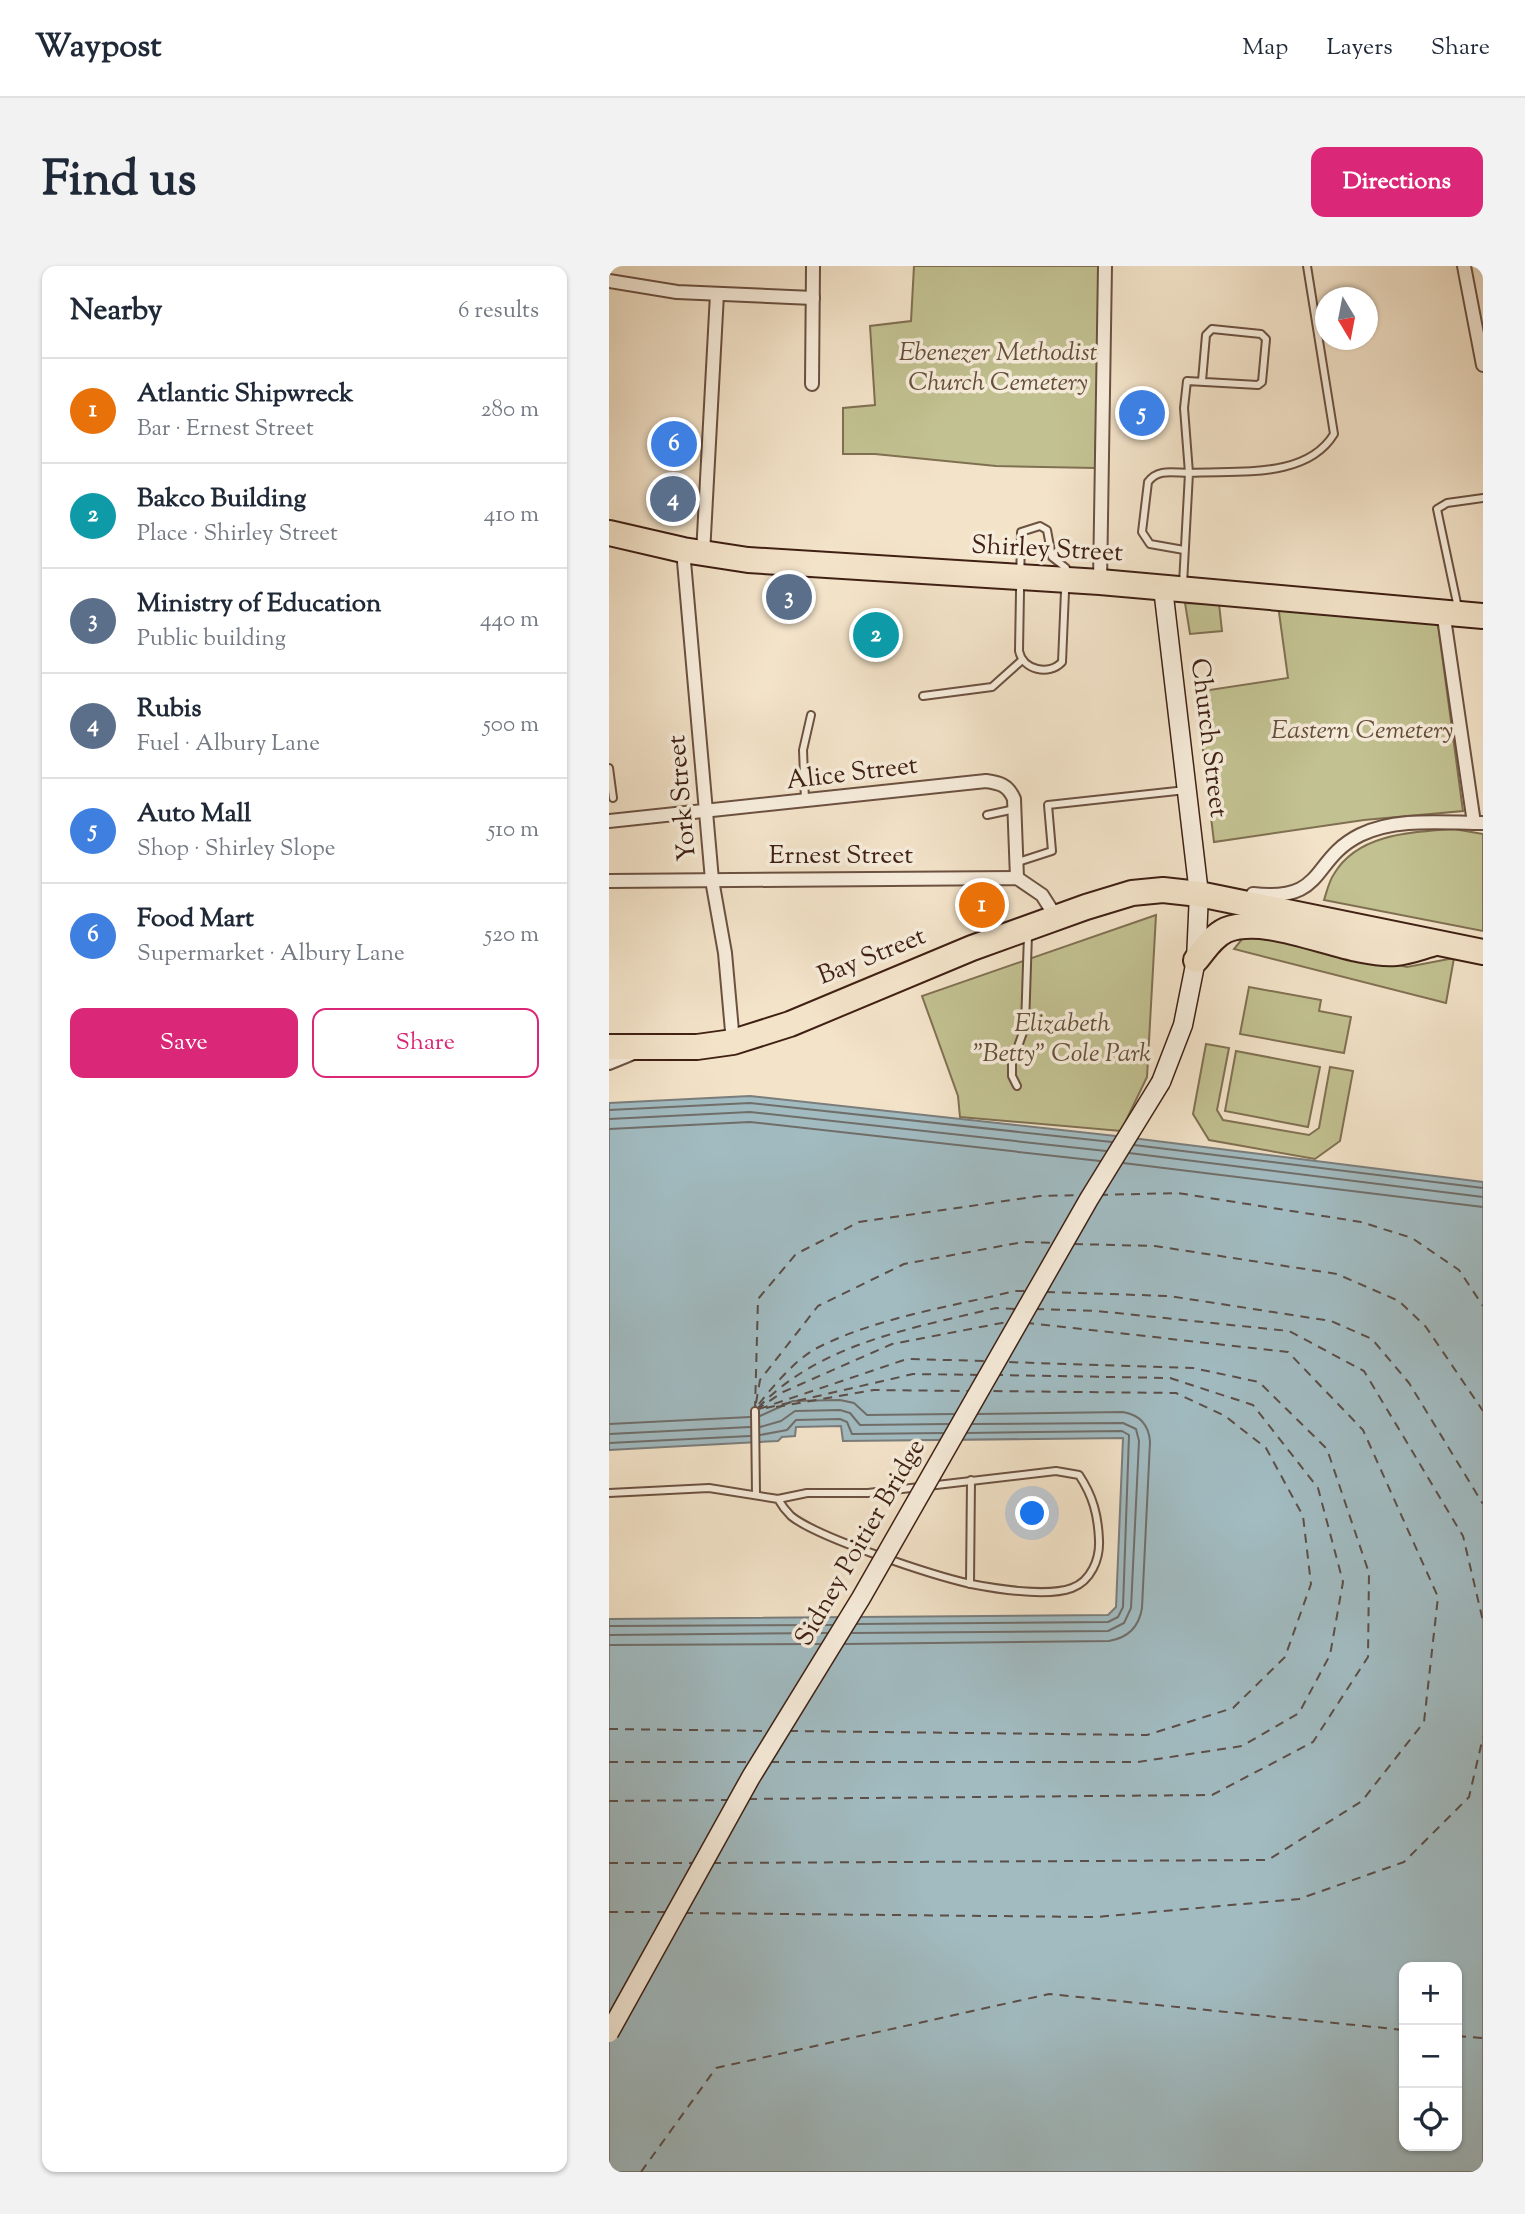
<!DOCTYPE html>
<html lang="en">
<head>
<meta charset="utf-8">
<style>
  :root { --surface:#fff; --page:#f2f2f3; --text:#1f2937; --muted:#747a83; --line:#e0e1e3; --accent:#db2777 }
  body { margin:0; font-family:"Sorts Mill Goudy",serif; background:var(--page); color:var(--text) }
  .controls { position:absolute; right:21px; bottom:21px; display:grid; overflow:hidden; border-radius:14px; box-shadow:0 2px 5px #0004 }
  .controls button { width:63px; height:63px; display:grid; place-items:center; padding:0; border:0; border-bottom:2px solid var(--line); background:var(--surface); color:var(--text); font:35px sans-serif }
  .compass { position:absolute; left:706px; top:21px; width:63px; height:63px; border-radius:50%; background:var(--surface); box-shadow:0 2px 5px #0004; rotate:170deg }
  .you { position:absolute; left:424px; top:1248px; width:24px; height:24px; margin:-18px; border:5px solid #fff; border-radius:50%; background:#1a73e8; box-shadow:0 0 0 10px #1a73e833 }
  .badge { display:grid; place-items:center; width:46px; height:46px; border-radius:50%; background:var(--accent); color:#fff; font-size:23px; font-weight:700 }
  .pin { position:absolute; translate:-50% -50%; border:4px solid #fff; box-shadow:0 2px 7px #0006 }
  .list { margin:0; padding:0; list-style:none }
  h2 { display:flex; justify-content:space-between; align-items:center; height:91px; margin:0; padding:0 28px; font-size:30px }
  h2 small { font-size:23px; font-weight:400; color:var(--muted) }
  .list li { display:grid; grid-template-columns:46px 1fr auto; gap:21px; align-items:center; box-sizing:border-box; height:105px; padding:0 28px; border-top:2px solid var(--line) }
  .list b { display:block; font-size:26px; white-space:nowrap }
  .list p { margin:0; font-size:23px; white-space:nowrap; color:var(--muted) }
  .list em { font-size:23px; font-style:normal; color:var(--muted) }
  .actions { display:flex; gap:14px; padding:21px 28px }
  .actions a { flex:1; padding:16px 0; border:2px solid var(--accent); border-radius:14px; text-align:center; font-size:24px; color:var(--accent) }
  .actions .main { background:var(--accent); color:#fff }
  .icon { flex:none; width:38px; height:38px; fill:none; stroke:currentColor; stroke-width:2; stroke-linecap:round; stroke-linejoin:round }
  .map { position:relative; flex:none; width:874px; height:1906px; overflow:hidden; border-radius:14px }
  header { display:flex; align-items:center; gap:42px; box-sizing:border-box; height:98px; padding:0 35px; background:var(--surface); border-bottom:2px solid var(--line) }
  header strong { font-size:33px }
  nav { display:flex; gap:38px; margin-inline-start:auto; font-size:24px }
  .intro { display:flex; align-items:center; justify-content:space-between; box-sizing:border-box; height:168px; padding:0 42px }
  h1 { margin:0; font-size:49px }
  .button { padding:18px 32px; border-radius:14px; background:var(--accent); color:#fff; font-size:24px; font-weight:700 }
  main { display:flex; gap:42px; padding:0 42px }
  aside { flex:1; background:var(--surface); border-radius:14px; box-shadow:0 2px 5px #0004 }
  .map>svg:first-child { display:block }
</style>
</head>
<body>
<header>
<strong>Waypost</strong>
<nav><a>Map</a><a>Layers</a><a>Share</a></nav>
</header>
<div class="intro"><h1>Find us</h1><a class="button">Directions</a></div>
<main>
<aside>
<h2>Nearby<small>6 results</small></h2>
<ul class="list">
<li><span class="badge" style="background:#e8710a">1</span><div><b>Atlantic Shipwreck</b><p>Bar · Ernest Street</p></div><em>280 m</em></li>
<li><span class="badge" style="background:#0f9aa8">2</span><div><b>Bakco Building</b><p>Place · Shirley Street</p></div><em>410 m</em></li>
<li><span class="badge" style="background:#5c6f8a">3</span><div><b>Ministry of Education</b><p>Public building</p></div><em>440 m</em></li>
<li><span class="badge" style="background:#5c6f8a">4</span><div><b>Rubis</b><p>Fuel · Albury Lane</p></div><em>500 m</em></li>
<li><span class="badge" style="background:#3f7fe0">5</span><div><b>Auto Mall</b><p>Shop · Shirley Slope</p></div><em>510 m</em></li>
<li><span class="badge" style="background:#3f7fe0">6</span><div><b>Food Mart</b><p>Supermarket · Albury Lane</p></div><em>520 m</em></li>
</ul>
<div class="actions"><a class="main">Save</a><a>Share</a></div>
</aside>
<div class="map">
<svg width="874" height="1906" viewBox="0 0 874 1906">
  <rect width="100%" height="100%" fill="#f3e3c9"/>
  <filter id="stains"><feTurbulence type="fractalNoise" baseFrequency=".00286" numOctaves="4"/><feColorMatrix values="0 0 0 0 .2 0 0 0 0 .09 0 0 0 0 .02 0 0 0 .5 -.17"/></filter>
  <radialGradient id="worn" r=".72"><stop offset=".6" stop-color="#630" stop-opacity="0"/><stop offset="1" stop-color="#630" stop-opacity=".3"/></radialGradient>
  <!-- green -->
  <g fill="#c2c191" stroke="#807052" stroke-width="2">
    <path d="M305,0h186l-5,202 -99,-2 -121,-12h-32v-46l32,-3 -5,-79 41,-5z"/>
    <path d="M576,337l34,1 3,27 -32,3z"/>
    <path d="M669,339l159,12 26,194 -99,9 -150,22 -18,-150 92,-14z"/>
    <path d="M845,563l29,5v97l-159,-31c3,-9 5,-19 10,-26 24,-41 79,-42 120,-45z"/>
    <path d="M547,649l-9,162 -26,54 -161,-14 -2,-21 -36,-100z"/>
    <path d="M638,667l160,34 47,-9 -8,45 -212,-54z"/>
    <path d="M640,721l72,13 -2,11 32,6 -7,36 -104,-19z"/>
    <path d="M597,778l23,4 -12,62 6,10 86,15 10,-7 11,-61 23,4 -13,70 -25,18 -106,-19 -16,-26z"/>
    <path d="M627,785l84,16 -12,60 -83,-16z"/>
  </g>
  <!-- water -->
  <path fill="#a1bbc1" stroke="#7a7d7c" stroke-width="2" fill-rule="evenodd" d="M141,830l366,40 367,46v990h-874v-553l499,-4 8,-8 7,-169 -280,3 -2,-15 -45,1 -1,9 -13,1 -4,4 -169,9v-347zM795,1701h53v179h-53z"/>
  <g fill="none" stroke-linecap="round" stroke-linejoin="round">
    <!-- shore -->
    <g stroke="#706e6a" stroke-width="2">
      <path d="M0,844l141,-7 362,39"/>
      <path d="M0,853l141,-7 356,39"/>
      <path d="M0,863l141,-7 350,39"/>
      <path d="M525,879l349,43"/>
      <path d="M520,887l354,44"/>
      <path d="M514,897l360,44"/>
      <path d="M151,1150l33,-15 47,-1 14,3 13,12 87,-1"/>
      <path d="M0,1158l141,-7"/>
      <path d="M151,1161l21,-6 14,-10 45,-1 10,3 10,12 88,-1"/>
      <path d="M0,1168l141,-7"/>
      <path d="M151,1169l27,-5 9,-10 44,-1 7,3 5,12 91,-1"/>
      <path d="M0,1177l141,-7"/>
      <path d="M248,1358l251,-2 10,-5 5,-10 6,-172 -7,-4 -155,2"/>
      <path d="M0,1360l223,-1"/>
      <path d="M243,1367l256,-2 16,-8 7,-15 8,-167 -3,-12 -13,-6 -151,1"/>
      <path d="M0,1369l218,-2"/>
      <path d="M236,1378l264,-3c18,-3 30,-14 33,-33l8,-166c-1,-17 -10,-27 -27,-30l-145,2"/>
      <path d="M0,1379l211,-1"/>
    </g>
    <!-- ferry -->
    <g stroke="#5c4e48" stroke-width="2" stroke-dasharray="9 7" stroke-linecap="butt">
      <path d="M490,929l79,-2 183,29 51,16 47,32 24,36"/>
      <path d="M465,978l81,2 182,28 62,27 27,26 57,84"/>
      <path d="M437,1026l123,4 162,25 41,18 37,44 74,121"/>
      <path d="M426,1043l62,2 192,20 75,40 99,165 20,85"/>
      <path d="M147,1137l4,-23 58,-74 86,-42 119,-22 32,1"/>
      <path d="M150,1138c15,-19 37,-45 58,-56 61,-31 133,-41 198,-57h11"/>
      <path d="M167,1141l98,-17 95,1"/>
      <path d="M149,1142c62,-65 155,-80 238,-100l19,1"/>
      <path d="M157,1142l147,-34 67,1"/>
      <path d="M150,1143l148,-50 80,2"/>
      <path d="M146,1144l3,-111 38,-45 63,-32 181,-26 43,-1"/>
      <path d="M147,1144l27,-18 109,-48 120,-23"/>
      <path d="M0,1463l161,2"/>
      <path d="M180,1465l358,4 86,-27 52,-51 26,-73 -8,-68 -37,-68 -41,-32 -49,-23 -188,-2"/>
      <path d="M0,1496h142"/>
      <path d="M161,1496h368l104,-16 57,-33 31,-58 13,-73 -25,-94 -65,-83 -83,-27 -174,-3"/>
      <path d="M139,1533l464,-4 101,-53 55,-85 1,-84 -42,-124 -68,-67 -66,-14 -187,-6"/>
      <path d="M0,1535l120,-1"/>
      <path d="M0,1597h86"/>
      <path d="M103,1597l556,-3 94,-59 62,-79 14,-125 -75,-167 -75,-78 -260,-29"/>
      <path d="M0,1646h58"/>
      <path d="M75,1647l412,4 203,-18 105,-37 65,-65 14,-60"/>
      <path d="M848,1770l26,2"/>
      <path d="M32,1906l75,-104 333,-74 355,36"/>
    </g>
    <!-- lane casing -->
    <g stroke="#6c5141" stroke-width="10">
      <g id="lane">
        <path d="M431,260l7,4 5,27 14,11 -4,94c-13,14 -39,8 -43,-11l2,-119z"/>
        <path d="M575,284l-34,-6 -8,-12 6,-50c10,-14 26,-9 41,-9l-5,-65 3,-27 71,4 4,-3 4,-43 -5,-5 -49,-5 -6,6 -4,46"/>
        <path d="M574,318l6,-111c47,-3 117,7 145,-39l-27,-168"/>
        <path d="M849,342l-21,-99 10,-6 36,-5"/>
        <path d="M314,430l69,-9 29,-26"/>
        <path d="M0,502l4,30"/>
        <path d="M196,534l-2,-50 8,-35"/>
        <path d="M378,549l28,-6"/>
        <path d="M409,596l34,-11 -4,-46 138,-15"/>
        <path d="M408,820l-5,-10v-13l13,-36 3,-93"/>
        <path d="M146,1145l1,84"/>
        <path d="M0,1227l100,-5 69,11 29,-6h61l188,-22 23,4c14,21 19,40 20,65 1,19 -8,41 -27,48 -24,9 -75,1 -101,-4 -36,-8 -153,-46 -180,-68 -5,-5 -9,-10 -13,-17"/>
        <path d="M361,1318l1,-104"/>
      </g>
    </g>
    <!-- street casing -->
    <g stroke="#6c5141" stroke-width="16">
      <g id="street">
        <path d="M855,0l19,99"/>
        <path d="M0,15l68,11 136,6"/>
        <path d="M203,118l1,-118"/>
        <path d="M74,284l29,330 13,73 8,89"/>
        <path d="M94,288l14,-260"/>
        <path d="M491,316l5,-316"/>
        <path d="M834,345l31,212"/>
        <path d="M0,555l377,-40c14,2 22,4 28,18l3,79"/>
        <path d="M0,615l408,-3 25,17 14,22"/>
        <path d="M644,628c74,8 57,-34 107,-59 36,-18 84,-12 123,-12"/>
        <path d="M0,797l22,-9"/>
      </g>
    </g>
    <!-- secondary casing -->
    <g stroke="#3f2014" stroke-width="21">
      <path id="secondary" d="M552,816l22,-57 13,-65 3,-66 -36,-306"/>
    </g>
    <!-- highway casing -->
    <g stroke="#3f2014" stroke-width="28">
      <g id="highway">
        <path d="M0,267l74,17 65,10 352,22 383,34"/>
        <path d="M587,694c9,-11 17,-24 30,-30 45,-18 121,27 170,23 12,-1 25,-6 36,-9"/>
        <path d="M0,781h88l36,-5 57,-18 182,-76 114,-41 46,-14 31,-3 36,4 284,58"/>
      </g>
    </g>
    <!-- lane -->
    <use href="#lane" stroke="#f7eddc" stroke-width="6"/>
    <!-- street -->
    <use href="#street" stroke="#f7eddc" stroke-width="12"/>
    <!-- secondary -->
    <use href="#secondary" stroke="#f7eddc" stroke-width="18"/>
    <!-- highway -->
    <use href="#highway" stroke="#f3e3c9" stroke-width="24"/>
    <!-- secondary-bridge casing -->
    <g stroke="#3f2014" stroke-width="21" stroke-linecap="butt">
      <path id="secondary-bridge" d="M0,1767l142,-256 110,-179 228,-399 72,-117"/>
    </g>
    <!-- secondary-bridge -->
    <use href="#secondary-bridge" stroke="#f7eddc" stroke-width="18"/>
  </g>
  <g text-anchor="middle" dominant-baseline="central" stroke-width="7" stroke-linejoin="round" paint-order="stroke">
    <!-- park labels -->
    <g font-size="26" font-style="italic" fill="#66503a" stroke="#f7eddc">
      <text x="389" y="87">Ebenezer Methodist<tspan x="389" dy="30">Church Cemetery</tspan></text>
      <text x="753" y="465">Eastern Cemetery</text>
      <text x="453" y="758">Elizabeth<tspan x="453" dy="30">"Betty" Cole Park</tspan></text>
    </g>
    <!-- street labels -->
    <g font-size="26" fill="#3f2014" stroke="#f7eddc">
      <text transform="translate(438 284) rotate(3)">Shirley Street</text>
      <text transform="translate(599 472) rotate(83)">Church Street</text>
      <text transform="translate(243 508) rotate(-7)">Alice Street</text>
      <text transform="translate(74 532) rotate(-95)">York Street</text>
      <text x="232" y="590">Ernest Street</text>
      <text transform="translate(263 691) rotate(-22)">Bay Street</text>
      <text transform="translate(252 1277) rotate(-60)">Sidney Poitier Bridge</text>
    </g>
  </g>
  <rect width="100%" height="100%" filter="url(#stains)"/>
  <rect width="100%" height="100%" fill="url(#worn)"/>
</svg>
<div class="controls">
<button>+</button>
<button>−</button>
<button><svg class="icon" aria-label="locate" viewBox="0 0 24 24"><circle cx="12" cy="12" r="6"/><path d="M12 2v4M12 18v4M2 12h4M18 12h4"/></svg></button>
</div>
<svg class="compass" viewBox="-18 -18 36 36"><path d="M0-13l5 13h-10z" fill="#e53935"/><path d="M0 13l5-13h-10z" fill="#747a83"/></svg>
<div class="you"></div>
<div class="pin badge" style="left:373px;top:639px;background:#e8710a">1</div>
<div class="pin badge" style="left:267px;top:369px;background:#0f9aa8">2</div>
<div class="pin badge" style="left:180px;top:331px;background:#5c6f8a">3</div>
<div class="pin badge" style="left:64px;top:233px;background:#5c6f8a">4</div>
<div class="pin badge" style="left:533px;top:147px;background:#3f7fe0">5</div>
<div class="pin badge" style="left:65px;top:178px;background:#3f7fe0">6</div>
</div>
</main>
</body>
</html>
